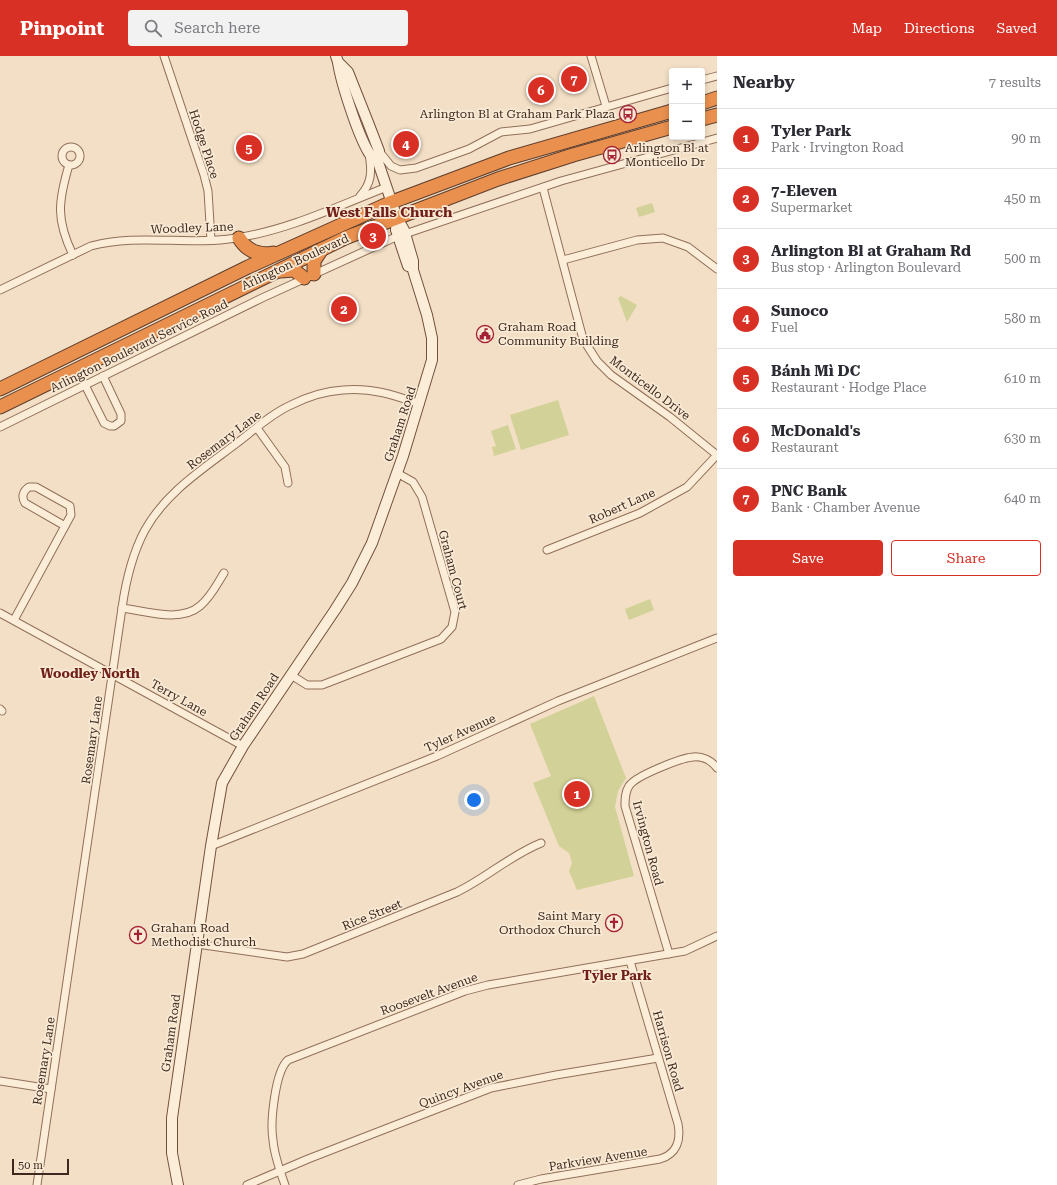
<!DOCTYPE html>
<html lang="en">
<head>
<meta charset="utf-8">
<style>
  :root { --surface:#fff; --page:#f2f2f3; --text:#2b2b33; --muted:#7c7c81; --line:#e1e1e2; --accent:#d93025 }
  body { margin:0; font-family:"Roboto Serif",serif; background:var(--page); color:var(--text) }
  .controls { position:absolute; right:12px; top:12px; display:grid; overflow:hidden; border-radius:4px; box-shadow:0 2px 6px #0003 }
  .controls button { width:36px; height:36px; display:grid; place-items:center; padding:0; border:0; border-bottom:1px solid var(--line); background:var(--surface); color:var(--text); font:20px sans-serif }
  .scale { position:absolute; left:12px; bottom:10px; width:57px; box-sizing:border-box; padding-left:4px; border:2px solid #3f291e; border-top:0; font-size:11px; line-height:14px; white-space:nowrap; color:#3f291e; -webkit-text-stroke:3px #f9ead5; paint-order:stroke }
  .you { position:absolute; left:474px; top:744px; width:14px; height:14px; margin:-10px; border:3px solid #fff; border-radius:50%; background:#1a73e8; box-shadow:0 0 0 6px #1a73e833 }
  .badge { display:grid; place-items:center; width:26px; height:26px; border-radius:50%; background:var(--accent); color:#fff; font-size:13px; font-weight:700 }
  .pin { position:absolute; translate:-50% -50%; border:2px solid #fff; box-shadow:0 1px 4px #0006 }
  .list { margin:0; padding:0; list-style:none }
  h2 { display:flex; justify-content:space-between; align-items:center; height:52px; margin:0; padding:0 16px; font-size:17px }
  h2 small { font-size:13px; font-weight:400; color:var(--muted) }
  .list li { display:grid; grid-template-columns:26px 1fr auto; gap:12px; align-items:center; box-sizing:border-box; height:60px; padding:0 16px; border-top:1px solid var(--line) }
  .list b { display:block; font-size:15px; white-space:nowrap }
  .list p { margin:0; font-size:13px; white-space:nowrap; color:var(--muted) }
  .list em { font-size:13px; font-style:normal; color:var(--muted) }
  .actions { display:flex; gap:8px; padding:12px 16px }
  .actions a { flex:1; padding:9px 0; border:1px solid var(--accent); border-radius:4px; text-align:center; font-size:14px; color:var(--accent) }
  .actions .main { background:var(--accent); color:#fff }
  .icon { flex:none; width:22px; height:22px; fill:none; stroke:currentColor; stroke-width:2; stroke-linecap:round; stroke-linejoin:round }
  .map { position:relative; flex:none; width:717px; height:1129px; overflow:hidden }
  header { display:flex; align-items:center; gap:24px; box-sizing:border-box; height:56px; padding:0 20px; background:var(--accent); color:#fff }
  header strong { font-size:19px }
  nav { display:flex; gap:22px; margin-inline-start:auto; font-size:14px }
  .search { width:280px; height:36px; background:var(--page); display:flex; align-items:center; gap:10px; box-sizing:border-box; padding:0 14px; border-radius:4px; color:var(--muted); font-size:15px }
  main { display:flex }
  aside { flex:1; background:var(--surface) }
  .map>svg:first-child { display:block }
</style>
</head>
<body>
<header>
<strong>Pinpoint</strong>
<div class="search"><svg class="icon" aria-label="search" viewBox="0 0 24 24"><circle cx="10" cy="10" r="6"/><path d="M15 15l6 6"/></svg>Search here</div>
<nav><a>Map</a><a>Directions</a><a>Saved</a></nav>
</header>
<main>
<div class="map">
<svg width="717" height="1129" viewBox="0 0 717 1129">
  <rect width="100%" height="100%" fill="#f3dfc5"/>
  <!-- green -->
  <g fill="#d2d197">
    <path d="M652,147l3,9 -16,5 -3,-9z"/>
    <path d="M621,240l16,9 -10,17 -9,-24z"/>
    <path d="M558,344l11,35 -48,15 -11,-35z"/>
    <path d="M508,369l8,24 -22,7 -2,-9 4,-1 -5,-15z"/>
    <path d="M650,543l4,11 -25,10 -4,-11z"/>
    <path d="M594,640l32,82 -8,13 -3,16 19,69 -57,14 -8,-19 3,-8 -3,-10 -10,-7 -26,-63 18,-7 -21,-52z"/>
  </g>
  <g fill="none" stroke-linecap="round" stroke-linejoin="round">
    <!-- street casing -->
    <g stroke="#906f59" stroke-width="9">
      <g id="street">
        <path d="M164,0l40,119 4,16 3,49"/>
        <path d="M591,0l15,50"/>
        <path d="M702,24l15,-4"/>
        <circle cx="71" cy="100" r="9"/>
        <path d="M379,95l12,15 9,4 16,-2 53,-19 32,-17 29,-3 142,-41"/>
        <path d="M69,109c-11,37 -13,55 4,90"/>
        <path d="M543,132l40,151 14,22 14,14 59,42 47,38"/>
        <path d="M360,140c12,-13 12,-25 9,-42"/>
        <path d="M405,178l156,-53 156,-43"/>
        <path d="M563,204l74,-20 26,-2 25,9 29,22"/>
        <path d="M0,234l91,-44c47,-13 97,0 145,-8 53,-8 102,-32 151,-51"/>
        <path d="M85,329l19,38 6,3h4l7,-5v-7l-18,-38"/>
        <path d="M0,371l262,-129 136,-62"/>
        <path d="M257,372l28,39 3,16"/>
        <path d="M29,431h7l34,19 1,9 -6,11 -40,-23c-4,-6 -2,-12 4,-16z"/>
        <path d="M547,494l93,-37 47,-26 30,-32"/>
        <path d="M122,552c24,3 58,15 78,-2 11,-9 17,-22 24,-33"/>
        <path d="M0,557l243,133"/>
        <path d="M14,564l51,-94"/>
        <path d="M291,619l16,10h15l119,-46 11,-12 3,-15 -33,-115 -9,-15 -16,-9"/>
        <path d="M0,653l2,2"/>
        <path d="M211,790l226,-90 121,-55 159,-63"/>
        <path d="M197,888l90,13 16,-3 154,-62c29,-14 54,-37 84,-49"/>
        <path d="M669,898l-44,-148c0,-7 0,-14 4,-20 6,-10 52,-28 64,-29 9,-1 18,3 24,11"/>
        <path d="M0,1025l51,8"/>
        <path d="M37,1129l85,-577c4,-28 10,-54 23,-78 21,-38 58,-61 92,-87 17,-13 34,-29 54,-38 16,-8 34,-14 52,-15 27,-3 51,5 77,14"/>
        <path d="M247,1129l61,-26 183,-71 65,-13 102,-17"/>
        <path d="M285,1129c-5,-14 -11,-30 -12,-45 -3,-17 2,-69 15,-80l177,-69 23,-6 197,-34 32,-15"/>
        <path d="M518,1129l23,-6 119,-20c17,-5 21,-19 18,-35l-48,-163"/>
      </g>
    </g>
    <!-- secondary casing -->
    <g stroke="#72503c" stroke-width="12">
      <g id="secondary">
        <path d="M338,6c3,21 20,73 31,91 2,3 6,6 9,9"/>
        <path d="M397,162l-1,12 12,36"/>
        <path d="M178,1129l-6,-32v-35l39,-272 11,-63 21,-37 92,-136 17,-27 20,-40 31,-87 29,-96v-22l-5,-23 -14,-45v-9l-9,-31 -7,-12 -19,-56 1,-11 -10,-26 -21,-53 -10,-10 -2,-6"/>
      </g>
    </g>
    <!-- highway casing -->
    <g stroke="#5d3d2d" stroke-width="15">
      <g id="highway">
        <path d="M702,47l15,-5"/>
        <path d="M702,63l15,-4"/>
        <path d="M239,182c8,13 19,18 34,15"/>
        <path d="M280,215l14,-1 10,8"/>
        <path d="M314,218v-13l8,-12"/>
        <path d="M0,333l248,-122 144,-65 117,-44 163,-47"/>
        <path d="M0,351l345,-169 153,-59 75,-24 99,-28"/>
      </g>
    </g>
    <!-- street -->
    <use href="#street" stroke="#fcedd9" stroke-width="7"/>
    <!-- secondary -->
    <use href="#secondary" stroke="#fcedd9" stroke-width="10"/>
    <!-- highway -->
    <use href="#highway" stroke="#e9904e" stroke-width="13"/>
  </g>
  <!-- icons -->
  <defs>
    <g id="bus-ring" transform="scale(0.9)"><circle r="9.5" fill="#f9ead5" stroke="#a52235" stroke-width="1.5"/><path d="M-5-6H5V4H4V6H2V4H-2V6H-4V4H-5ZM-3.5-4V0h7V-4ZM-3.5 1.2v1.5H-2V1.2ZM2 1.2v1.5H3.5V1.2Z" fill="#a52235"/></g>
    <g id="civic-ring" transform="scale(0.9)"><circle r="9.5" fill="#f9ead5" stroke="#a52235" stroke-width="1.5"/><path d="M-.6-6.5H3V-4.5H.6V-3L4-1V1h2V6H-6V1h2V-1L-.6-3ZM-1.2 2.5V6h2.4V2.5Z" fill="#a52235"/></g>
    <g id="church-ring" transform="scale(0.9)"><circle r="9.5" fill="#f9ead5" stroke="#a52235" stroke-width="1.5"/><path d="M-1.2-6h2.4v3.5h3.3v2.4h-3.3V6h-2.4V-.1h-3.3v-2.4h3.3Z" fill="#a52235"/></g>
  </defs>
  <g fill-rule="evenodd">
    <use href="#bus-ring" x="628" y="58"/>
    <use href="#bus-ring" x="612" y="99"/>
    <use href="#civic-ring" x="485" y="278"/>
    <use href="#church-ring" x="614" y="867"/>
    <use href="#church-ring" x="138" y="879"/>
  </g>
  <g text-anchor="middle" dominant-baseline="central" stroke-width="3.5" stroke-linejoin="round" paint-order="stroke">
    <!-- poi labels -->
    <g font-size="12" fill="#3f291e" stroke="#f9ead5" text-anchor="start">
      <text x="615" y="58" text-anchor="end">Arlington Bl at Graham Park Plaza</text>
      <text x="625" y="92">Arlington Bl at<tspan x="625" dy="14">Monticello Dr</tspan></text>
      <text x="498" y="271">Graham Road<tspan x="498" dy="14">Community Building</tspan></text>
      <text x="601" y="860" text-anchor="end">Saint Mary<tspan x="601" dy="14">Orthodox Church</tspan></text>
      <text x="151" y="872">Graham Road<tspan x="151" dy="14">Methodist Church</tspan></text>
    </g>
    <!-- street labels -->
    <g font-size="12" fill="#3f291e" stroke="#f9ead5">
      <text transform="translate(204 88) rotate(72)">Hodge Place</text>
      <text transform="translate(192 172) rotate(-2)">Woodley Lane</text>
      <text transform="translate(295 206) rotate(-25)">Arlington Boulevard</text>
      <text transform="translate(139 290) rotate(-26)">Arlington Boulevard Service Road</text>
      <text transform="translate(650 332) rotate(37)">Monticello Drive</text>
      <text transform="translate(400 368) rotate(-72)">Graham Road</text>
      <text transform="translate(224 384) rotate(-37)">Rosemary Lane</text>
      <text transform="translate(622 450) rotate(-24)">Robert Lane</text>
      <text transform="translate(453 514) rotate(75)">Graham Court</text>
      <text transform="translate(179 642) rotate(29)">Terry Lane</text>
      <text transform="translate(254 651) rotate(-56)">Graham Road</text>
      <text transform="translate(460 677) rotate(-24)">Tyler Avenue</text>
      <text transform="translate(92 684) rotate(-82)">Rosemary Lane</text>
      <text transform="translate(648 787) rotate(75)">Irvington Road</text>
      <text transform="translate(372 859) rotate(-22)">Rice Street</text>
      <text transform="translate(429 938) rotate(-20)">Roosevelt Avenue</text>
      <text transform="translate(171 977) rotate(-82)">Graham Road</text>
      <text transform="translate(668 995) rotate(74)">Harrison Road</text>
      <text transform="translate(44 1005) rotate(-81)">Rosemary Lane</text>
      <text transform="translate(461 1033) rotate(-20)">Quincy Avenue</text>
      <text transform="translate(598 1103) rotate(-9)">Parkview Avenue</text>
    </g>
    <!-- neighbourhood labels -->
    <g font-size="13" font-weight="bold" fill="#701f19" stroke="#f9ead5">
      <text x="90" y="617">Woodley North</text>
      <text x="617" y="919">Tyler Park</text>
    </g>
    <!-- quarter labels -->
    <g font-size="14" font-weight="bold" fill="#701f19" stroke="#f9ead5">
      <text x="389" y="156">West Falls Church</text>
    </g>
  </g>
</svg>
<div class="controls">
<button>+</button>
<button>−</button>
</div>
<div class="scale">50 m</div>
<div class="you"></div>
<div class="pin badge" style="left:577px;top:738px">1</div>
<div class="pin badge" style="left:344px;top:253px">2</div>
<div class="pin badge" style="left:373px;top:180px">3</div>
<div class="pin badge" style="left:406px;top:88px">4</div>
<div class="pin badge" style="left:249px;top:92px">5</div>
<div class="pin badge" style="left:541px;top:34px">6</div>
<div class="pin badge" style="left:574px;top:23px">7</div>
</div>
<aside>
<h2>Nearby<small>7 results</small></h2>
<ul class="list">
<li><span class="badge">1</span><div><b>Tyler Park</b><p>Park · Irvington Road</p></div><em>90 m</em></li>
<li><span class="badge">2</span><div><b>7-Eleven</b><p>Supermarket</p></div><em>450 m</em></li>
<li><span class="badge">3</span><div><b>Arlington Bl at Graham Rd</b><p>Bus stop · Arlington Boulevard</p></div><em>500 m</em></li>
<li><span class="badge">4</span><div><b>Sunoco</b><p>Fuel</p></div><em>580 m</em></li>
<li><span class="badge">5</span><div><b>Bánh Mì DC</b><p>Restaurant · Hodge Place</p></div><em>610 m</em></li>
<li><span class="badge">6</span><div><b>McDonald's</b><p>Restaurant</p></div><em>630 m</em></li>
<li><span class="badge">7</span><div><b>PNC Bank</b><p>Bank · Chamber Avenue</p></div><em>640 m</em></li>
</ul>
<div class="actions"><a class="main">Save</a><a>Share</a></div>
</aside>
</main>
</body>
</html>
